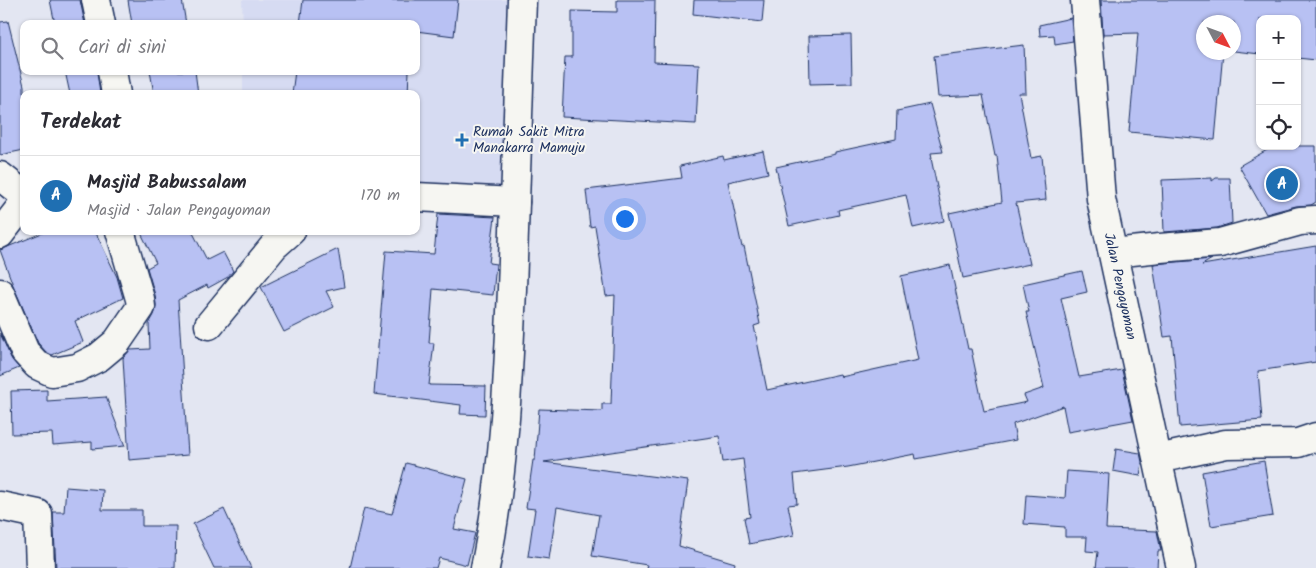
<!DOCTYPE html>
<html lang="id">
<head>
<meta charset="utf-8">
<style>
  :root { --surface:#fff; --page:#f2f2f3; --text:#2b2b33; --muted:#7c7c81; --line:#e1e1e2; --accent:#1f6fb2 }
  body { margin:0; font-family:Kalam,sans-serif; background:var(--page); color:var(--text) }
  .controls { position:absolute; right:15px; top:15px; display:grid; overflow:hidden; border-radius:10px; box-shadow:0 1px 4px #0004 }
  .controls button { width:45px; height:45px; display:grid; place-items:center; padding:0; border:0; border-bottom:1px solid var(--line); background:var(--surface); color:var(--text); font:25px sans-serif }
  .compass { position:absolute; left:1196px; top:15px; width:45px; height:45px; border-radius:50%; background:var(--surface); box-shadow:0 1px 4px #0004; rotate:131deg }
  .you { position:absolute; left:624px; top:218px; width:18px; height:18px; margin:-12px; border:4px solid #fff; border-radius:50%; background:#1a73e8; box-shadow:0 0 0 8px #1a73e833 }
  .badge { display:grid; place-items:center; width:32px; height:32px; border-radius:50%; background:var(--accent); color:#fff; font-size:16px; font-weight:700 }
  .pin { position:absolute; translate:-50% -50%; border:2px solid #fff; box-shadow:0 1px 5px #0006 }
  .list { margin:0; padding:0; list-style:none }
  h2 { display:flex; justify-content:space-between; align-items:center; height:65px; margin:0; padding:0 20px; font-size:21px }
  h2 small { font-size:16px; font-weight:400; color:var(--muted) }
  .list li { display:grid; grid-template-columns:32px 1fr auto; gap:15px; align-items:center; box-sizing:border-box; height:80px; padding:0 20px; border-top:1px solid var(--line) }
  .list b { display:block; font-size:19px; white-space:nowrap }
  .list p { margin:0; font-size:16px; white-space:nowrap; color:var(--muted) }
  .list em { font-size:16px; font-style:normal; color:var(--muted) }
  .icon { flex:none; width:28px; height:28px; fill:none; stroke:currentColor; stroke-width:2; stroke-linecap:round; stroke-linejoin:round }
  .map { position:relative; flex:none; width:1316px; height:568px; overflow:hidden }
  .search { position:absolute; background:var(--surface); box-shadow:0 1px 4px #0004; left:20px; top:20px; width:400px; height:55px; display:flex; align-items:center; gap:12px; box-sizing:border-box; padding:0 18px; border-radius:10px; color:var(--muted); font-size:19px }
  .panel { position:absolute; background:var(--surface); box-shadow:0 1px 4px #0004; left:20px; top:90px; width:400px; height:145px; border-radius:10px }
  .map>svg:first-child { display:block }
</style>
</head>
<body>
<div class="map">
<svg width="1316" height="568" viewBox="0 0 1316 568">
  <rect width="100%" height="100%" fill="#e3e6f2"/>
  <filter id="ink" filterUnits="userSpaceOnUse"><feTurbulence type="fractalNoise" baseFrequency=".02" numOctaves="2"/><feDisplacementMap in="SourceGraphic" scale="10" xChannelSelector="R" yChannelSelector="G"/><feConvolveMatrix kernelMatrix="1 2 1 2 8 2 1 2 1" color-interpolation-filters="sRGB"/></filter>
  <g filter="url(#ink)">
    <!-- built -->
    <path fill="#d6dbf2" d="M242,0h271l-7,188 -90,-1v-93h-173v-23h173v-47h-173z"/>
    <!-- building -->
    <g fill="#b8c1f3" stroke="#1b2f5e">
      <path d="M50,0h30l5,24h-30z"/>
      <path d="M128,0h54l4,24h-54z"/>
      <path d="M303,0h155l-4,36 -38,-5v-7h-116z"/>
      <path d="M617,0h38l-1,62 45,2 -3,60 -134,-7 3,-60h7v-46l45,1z"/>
      <path d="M694,0h70l-2,22 -69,-8z"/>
      <path d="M1101,0h215v60l-19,-2v-39h-37v35l-26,-3v-29h-30v30h19l-8,88 -86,-8 9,-99 -35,1z"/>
      <path d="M1071,18l2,23 -18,3 -1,-9 -14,1 -1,-11z"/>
      <path d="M8,21l16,65v64l-24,5v-133z"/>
      <path d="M851,35l1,48 -42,1 -1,-48z"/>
      <path d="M1024,45l2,48h-7l12,65 11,-2 4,44 -30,3 14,61 -67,14 -14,-65 53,-11 -5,-46h-2l-12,-61 -45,2 -4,-41z"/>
      <path d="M65,71h32l3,23h-30z"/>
      <path d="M150,71h45l3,23h-44z"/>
      <path d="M295,71h114l-1,23h-116z"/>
      <path d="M930,104l13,48 -12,1 1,5h-1l13,63 -31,7 -7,-33 -68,15 1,5 -50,11 -13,-59 59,-13v-2l61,-13 1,-28z"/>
      <path d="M1274,146h42v56l-5,3 -15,1 -30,8 -27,-48z"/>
      <path d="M763,151l5,22 -40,9 14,65 2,-1 16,78 -6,2 13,64 73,-16 1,3 77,-17 -17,-84 49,-11 18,84h3l13,62 43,-9 -3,-7 20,-7 -18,-76h3l-6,-28 59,-13 5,21 -26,6 18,79 43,-7 11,50 -65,12 -5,-26 -50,18 3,16 -100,19 -1,-5 -67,13 -54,7 3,30 -9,1 6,30 -45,9 -5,-26 6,-1 -7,-58 -20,3 -4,-26 -175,26 144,19 -9,65 56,17 -1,5h-88l1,-3 -55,-9 7,-41 -42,-8 -8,52 -21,-3 7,-47 -9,-1 7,-48h2l4,-51 63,2v-7h9l4,-109 -9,1 -11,-70 -5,1 -4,-37 96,-12 -2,-12 43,-10 1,4z"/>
      <path d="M1212,178v3l4,-3h14l2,45 -15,5 -53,4 -2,-52z"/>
      <path d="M438,214l57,3 -6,46 7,1 -3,31 -60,-6 -4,54h5l-5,42 57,1 -1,29 -25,-1 1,-9 -87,-11 12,-143 48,3z"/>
      <path d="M47,231h48l22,46 6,21 -48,23 8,21 -31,13 -6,-3 -8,-9 -25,-58 -13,-35z"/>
      <path d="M140,231h52l15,29 16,-8 10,19 -5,6 -20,11 -1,-3 -29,15 10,155 -59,5 -6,-102 7,-8 20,-1 -1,-25 5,-9 2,-10 -1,-10 -8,-27 9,-5z"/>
      <path d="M1316,246v116l-58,9 4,49 -82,7 -8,-91 -8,1 -11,-73 59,-5 -10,6z"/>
      <path d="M338,249l6,38 -18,4 8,16 -50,25 -23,-45z"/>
      <path d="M0,333l11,25 8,10 -19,8z"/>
      <path d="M47,390v11l59,-4 19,49 -33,3v-7l-39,3 -1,-12 -40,1 -1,-43z"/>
      <path d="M1116,449l24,4 2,9 -2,14 -27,-5z"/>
      <path d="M1264,461l9,55 -62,10 -9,-54z"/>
      <path d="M406,463l61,16 -13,50 21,4 -8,32 -28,-7 -3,10h-86l14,-60 28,6z"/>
      <path d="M1067,471l42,3 -3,55 51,2 4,20h-3l-1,17h-61l2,-16 -12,-1 1,-14h-22v-10l-41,-3 2,-29 39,3z"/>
      <path d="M66,487l37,3 -1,20h40v16h34l-1,42h-119l-3,-56h11z"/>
      <path d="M224,509l27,59h-37l-21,-44z"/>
    </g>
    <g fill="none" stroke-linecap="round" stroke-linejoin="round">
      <!-- minor casing -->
      <g stroke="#1b2f5e" stroke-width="31">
        <g id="minor">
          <path d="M96,0l5,24"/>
          <path d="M112,71l4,23"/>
          <path d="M0,176l24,19"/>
          <path d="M416,197l99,5"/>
          <path d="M0,234l24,-31"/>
          <path d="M1113,253l47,-5 60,-5 80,-22 16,-1"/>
          <path d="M0,293l25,59 12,13 15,7 25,-4 22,-11 18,-15 24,-35 -1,-8 -20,-68"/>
          <path d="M209,325l65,-79 17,-15"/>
          <path d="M1158,459l68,-15 72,-1 18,-6"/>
          <path d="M0,506l38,8 2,54"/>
          <path d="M485,568c19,-92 23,-186 27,-279 4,-97 7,-193 10,-289"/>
        </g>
      </g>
      <!-- tertiary casing -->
      <g stroke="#1b2f5e" stroke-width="31">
        <g id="tertiary">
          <path id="s1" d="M1085,0l16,199 80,369"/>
        </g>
      </g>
      <!-- minor -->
      <use href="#minor" stroke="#f6f6f2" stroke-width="28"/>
      <!-- tertiary -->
      <use href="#tertiary" stroke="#f6f6f2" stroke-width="28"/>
    </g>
  </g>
  <!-- markers -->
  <path fill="#1f6fb2" stroke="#f6f6f2" stroke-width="2" d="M459.5 132.5h5v5h5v5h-5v5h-5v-5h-5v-5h5z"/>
  <g text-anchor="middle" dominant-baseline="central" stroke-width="4" stroke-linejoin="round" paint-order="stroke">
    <!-- poi labels -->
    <g font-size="14" fill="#1b2f5e" stroke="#f6f6f2" text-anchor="start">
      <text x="473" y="132">Rumah Sakit Mitra<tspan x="473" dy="16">Manakarra Mamuju</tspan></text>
    </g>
    <!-- street labels -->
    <g font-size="14" fill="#1b2f5e" stroke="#f6f6f2">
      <text stroke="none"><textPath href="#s1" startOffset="289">Jalan Pengayoman</textPath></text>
    </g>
  </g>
</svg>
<div class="controls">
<button>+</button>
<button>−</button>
<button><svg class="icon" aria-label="locate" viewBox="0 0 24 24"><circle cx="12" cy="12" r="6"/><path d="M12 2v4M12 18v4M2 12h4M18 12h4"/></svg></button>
</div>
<svg class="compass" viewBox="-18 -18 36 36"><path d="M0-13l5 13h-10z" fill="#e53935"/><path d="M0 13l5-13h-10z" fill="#7c7c81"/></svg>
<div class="you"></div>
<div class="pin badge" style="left:1282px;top:184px">A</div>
<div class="search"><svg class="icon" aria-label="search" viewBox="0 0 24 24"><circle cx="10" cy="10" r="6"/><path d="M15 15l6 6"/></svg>Cari di sini</div>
<section class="panel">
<h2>Terdekat<small></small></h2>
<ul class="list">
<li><span class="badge">A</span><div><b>Masjid Babussalam</b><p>Masjid · Jalan Pengayoman</p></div><em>170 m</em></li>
</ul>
</section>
</div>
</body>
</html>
